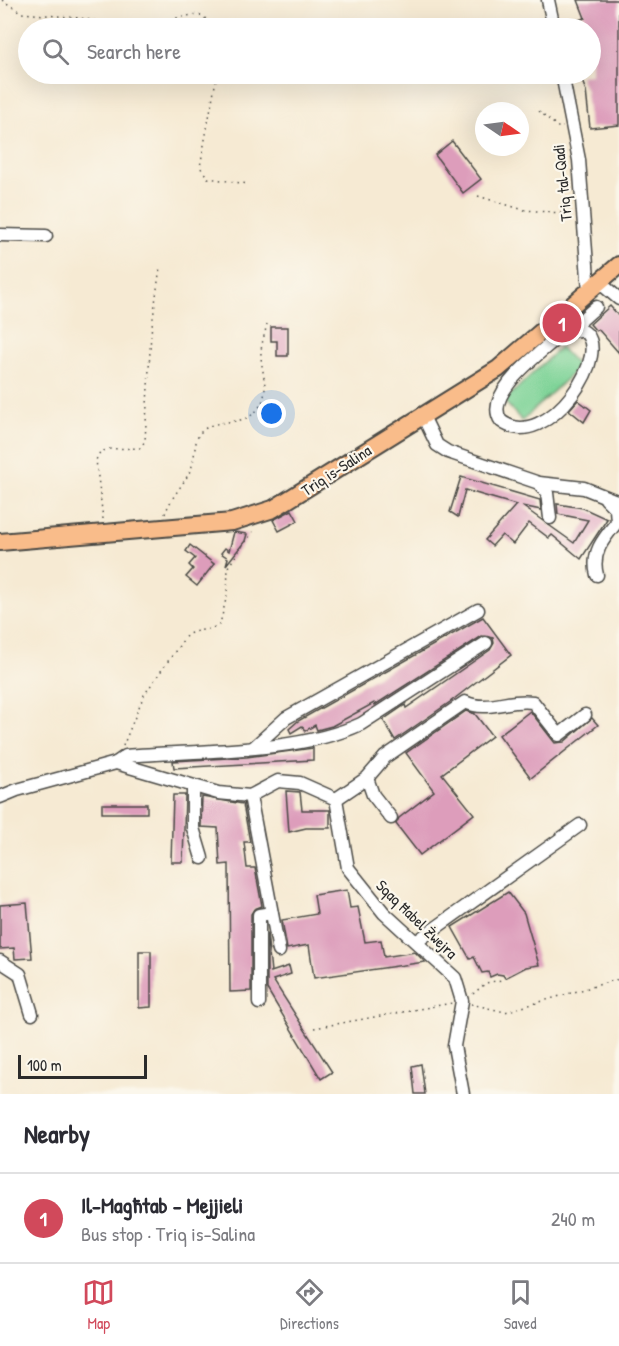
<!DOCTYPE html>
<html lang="en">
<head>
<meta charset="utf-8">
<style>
  :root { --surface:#fff; --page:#f2f2f3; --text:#2b2b33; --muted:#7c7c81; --line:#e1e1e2; --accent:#d1495b }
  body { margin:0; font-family:"Patrick Hand",sans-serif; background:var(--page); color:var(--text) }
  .compass { position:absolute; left:475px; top:102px; width:54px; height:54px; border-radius:50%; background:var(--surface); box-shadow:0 6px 24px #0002; rotate:103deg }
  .scale { position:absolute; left:18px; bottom:15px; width:129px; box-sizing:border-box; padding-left:6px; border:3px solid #2b2b2b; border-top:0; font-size:16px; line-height:21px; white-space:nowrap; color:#2b2b2b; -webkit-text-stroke:4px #fbf7ec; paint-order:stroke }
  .you { position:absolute; left:272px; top:414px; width:21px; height:21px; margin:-15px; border:4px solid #fff; border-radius:50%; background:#1a73e8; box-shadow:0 0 0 9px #1a73e833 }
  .badge { display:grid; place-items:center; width:39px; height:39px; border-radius:50%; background:var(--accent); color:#fff; font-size:20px; font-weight:700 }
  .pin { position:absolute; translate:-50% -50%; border:3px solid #fff; box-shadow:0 2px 6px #0006 }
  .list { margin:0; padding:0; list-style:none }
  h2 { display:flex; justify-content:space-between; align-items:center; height:78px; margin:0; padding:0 24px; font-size:26px }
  h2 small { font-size:20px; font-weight:400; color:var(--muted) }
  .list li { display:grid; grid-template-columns:39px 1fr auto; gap:18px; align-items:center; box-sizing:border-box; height:90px; padding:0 24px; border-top:2px solid var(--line) }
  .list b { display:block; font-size:22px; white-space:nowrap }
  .list p { margin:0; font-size:20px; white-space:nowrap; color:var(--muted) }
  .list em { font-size:20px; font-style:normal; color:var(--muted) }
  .icon { flex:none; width:33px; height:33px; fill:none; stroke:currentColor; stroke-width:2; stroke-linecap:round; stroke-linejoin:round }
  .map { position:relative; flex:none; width:619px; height:1094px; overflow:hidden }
  .search { position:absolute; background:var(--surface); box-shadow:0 6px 24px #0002; left:18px; right:18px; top:18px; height:66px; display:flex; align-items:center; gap:15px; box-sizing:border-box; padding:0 21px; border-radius:33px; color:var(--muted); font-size:22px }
  .sheet { height:168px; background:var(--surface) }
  nav { display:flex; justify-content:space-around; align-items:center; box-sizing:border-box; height:84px; border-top:2px solid var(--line); background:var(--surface); font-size:16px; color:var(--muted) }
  nav a { display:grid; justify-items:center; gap:3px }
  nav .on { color:var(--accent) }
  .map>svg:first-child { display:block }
</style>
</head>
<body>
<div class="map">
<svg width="619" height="1094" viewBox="0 0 619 1094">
  <rect width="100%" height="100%" fill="#fbf7ec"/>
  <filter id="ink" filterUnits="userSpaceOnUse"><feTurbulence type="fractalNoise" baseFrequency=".0167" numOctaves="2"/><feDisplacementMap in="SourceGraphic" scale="12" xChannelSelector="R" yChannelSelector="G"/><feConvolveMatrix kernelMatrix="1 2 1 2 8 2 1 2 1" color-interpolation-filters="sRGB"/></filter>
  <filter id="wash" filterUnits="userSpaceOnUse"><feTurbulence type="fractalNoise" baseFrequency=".008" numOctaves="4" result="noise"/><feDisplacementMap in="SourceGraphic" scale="24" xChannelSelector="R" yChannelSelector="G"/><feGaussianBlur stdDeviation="1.35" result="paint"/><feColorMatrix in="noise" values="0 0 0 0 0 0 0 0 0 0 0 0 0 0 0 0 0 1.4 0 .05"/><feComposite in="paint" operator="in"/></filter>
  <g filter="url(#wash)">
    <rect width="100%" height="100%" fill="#f6ead3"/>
    <!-- green -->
    <path fill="#7ed397" stroke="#547f61" stroke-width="1.5" d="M560,347l19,20 -57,54 -18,-20z"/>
    <g id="blocks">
      <!-- building -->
      <g fill="#dd9dbb">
        <path d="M578,0h41v125l-29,3 -4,-37 -6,-15 11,-1v-47h-29v-3l23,-7z"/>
        <path d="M452,141l29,38 -18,14 -28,-38z"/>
        <path d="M610,306l9,10v37l-21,-24 -2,2 -6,-7z"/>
        <path d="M271,327h17v29h-11v-15h-6z"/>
        <path d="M578,400l13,10 -7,12 -15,-12z"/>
        <path d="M461,477l79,23 1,10 -19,-4 52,37 14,-23 -30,-6 -1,-10 26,4 24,11 -26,40 -29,-24 -3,3 -20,-15 -16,21 -11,-9 -10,11 -7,-6 31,-35 -51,-15 -7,27 -8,-5z"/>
        <path d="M292,510l6,11 -19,10 -6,-11z"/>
        <path d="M234,532l13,2 -2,7 -19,24 2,-7 -7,-5 4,-5 4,3z"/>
        <path d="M190,545l24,19 -17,22 -11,-9 7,-8 -4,-4 6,-7 -9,-7z"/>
        <path d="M483,617l28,38 -61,47 -55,38 -12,-20 22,-15 1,3 84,-58 4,-7 -1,-5 -11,-2 -107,69 -1,-2 -42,23 -15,4 -2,-5 -10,6 -3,-5 -11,7 -2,-4 9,-8z"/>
        <path d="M466,711l9,3 17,22 -50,38 32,40 -54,41 -24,-31 3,-6 35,-27 -28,-38z"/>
        <path d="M530,711l25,32 9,-1 28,-24 6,7 -67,53 -32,-43z"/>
        <path d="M313,748v12l-139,8 -1,-7 74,-4z"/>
        <path d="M286,791l14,1 2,18h28v18h-24l-17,4z"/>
        <path d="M173,795h12l-2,67h-12z"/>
        <path d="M202,797l41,7 7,38h-6l3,26h8l7,38 -8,3 -3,5v77l-21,1 -1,-128 -9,1 -2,-37 -17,-1z"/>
        <rect x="102" y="804" width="45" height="9"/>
        <path d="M347,890l3,18 8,-1 7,35 16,-2 3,17 31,-5 10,10 -111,16 -5,-33 -22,4 -5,-29 35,-6 -3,-19z"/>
        <path d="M508,892l16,21 15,52 -13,2 -21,11 -2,-3 -6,-1 -7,3 -2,-5 -6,1 -8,-16 -4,2 -18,-32z"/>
        <path d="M27,903l5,55 -17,1 -1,-11 -14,1v-44z"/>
        <path d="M267,933l4,39 18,-6 2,8 -18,6 59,92 -11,7 -54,-90z"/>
        <path d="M139,951h12v56l-12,1z"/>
        <path d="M421,1064l4,30h-10l-3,-28z"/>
      </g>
    </g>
  </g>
  <g filter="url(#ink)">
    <use href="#blocks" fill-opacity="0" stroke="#494844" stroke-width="1.5"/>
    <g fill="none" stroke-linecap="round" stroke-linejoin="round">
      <!-- minor casing -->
      <g stroke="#494844" stroke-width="15">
        <g id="minor">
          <path d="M548,0l6,28"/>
          <path d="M562,74l17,86 10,131"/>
          <path d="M0,235l46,1"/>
          <path d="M599,282l20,17"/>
          <path d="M581,330c38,17 -35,126 -80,91 -19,-27 41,-69 59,-86l9,-4z"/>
          <path d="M569,331l27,-24"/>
          <path d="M422,414l15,31 11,7 91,31 45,5 35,14"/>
          <path d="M539,483l8,10 3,25"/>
          <path d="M597,575c-6,-22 6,-36 20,-53l-1,-13 -10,-10"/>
          <path d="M253,748l33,-30 192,-108"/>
          <path d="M116,763l10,-7c71,-6 170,-2 235,-32l125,-81"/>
          <path d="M367,778l6,17 18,23"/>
          <path d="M193,788v40l9,30"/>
          <path d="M250,796l29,155"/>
          <path d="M0,797l17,-7 99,-27 102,30 32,3 28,-15 22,2 36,16 12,69 36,45 71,65 7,23 -8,45 9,48"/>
          <path d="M336,799l31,-21 18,-21 80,-55c22,11 44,-4 68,0l26,33 26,-20"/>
          <path d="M416,942l164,-117"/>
          <path d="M0,961l20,13 12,40"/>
          <path d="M259,1003v-88l13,-2"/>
        </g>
      </g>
      <!-- major casing -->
      <g stroke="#494844" stroke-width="20">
        <path id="major" d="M0,542l232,-20 41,-13 225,-140 121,-104"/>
      </g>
      <!-- path -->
      <g stroke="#494844" stroke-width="1.5" stroke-dasharray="1.5 4.5" stroke-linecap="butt">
        <path d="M2,0l20,13 58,5 49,9 69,-13 6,3 9,11"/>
        <path d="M217,74l-17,93 8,11 40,6"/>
        <path d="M539,111l20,17 4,-1"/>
        <path d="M478,196l46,14 48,4"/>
        <path d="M165,514c6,-18 21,-31 27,-48 4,-12 1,-26 10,-35 16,-15 44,-2 58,-25 11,-17 0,-36 1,-55 1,-9 4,-18 6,-27"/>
        <path d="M103,519l-7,-59 4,-8 9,-3 31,-1 5,-7 6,-108 9,-66"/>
        <path d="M123,746l21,-51 42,-59c10,-8 24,-4 34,-12l7,-29 1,-28 26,-37"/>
        <path d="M473,994l13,-11 15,-3"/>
        <path d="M471,1004l34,8 114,-33"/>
        <path d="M314,1028l138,-25"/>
      </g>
      <!-- minor -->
      <use href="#minor" stroke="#fff" stroke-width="12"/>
      <!-- major -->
      <use href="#major" stroke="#f9bc8a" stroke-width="16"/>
    </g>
  </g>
  <g text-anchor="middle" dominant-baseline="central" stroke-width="4.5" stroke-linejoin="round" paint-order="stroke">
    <!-- street labels -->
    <g font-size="16" fill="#2b2b2b" stroke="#fbf7ec">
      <text transform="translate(562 183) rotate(-96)">Triq tal-Qadi</text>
      <text transform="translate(336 470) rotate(-33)">Triq is-Salina</text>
      <text transform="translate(417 919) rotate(44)">Sqaq Ħabel Żwejra</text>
    </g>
  </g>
</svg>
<svg class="compass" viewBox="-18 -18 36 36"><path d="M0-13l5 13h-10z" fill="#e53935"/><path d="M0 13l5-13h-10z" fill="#7c7c81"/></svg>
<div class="scale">100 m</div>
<div class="you"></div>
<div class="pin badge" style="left:562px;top:323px">1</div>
<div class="search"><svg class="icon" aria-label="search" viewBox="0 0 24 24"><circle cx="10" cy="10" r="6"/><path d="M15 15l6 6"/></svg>Search here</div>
</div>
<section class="sheet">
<h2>Nearby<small></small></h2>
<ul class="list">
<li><span class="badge">1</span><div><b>Il-Magħtab - Mejjieli</b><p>Bus stop · Triq is-Salina</p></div><em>240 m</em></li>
</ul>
</section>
<nav>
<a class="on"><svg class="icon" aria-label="map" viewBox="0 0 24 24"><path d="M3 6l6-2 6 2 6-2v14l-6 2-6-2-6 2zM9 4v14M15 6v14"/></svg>Map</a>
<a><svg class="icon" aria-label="directions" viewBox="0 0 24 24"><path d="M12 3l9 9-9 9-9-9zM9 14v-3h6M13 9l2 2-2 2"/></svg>Directions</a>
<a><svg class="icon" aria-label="saved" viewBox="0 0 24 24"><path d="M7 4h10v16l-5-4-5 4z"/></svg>Saved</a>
</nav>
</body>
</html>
